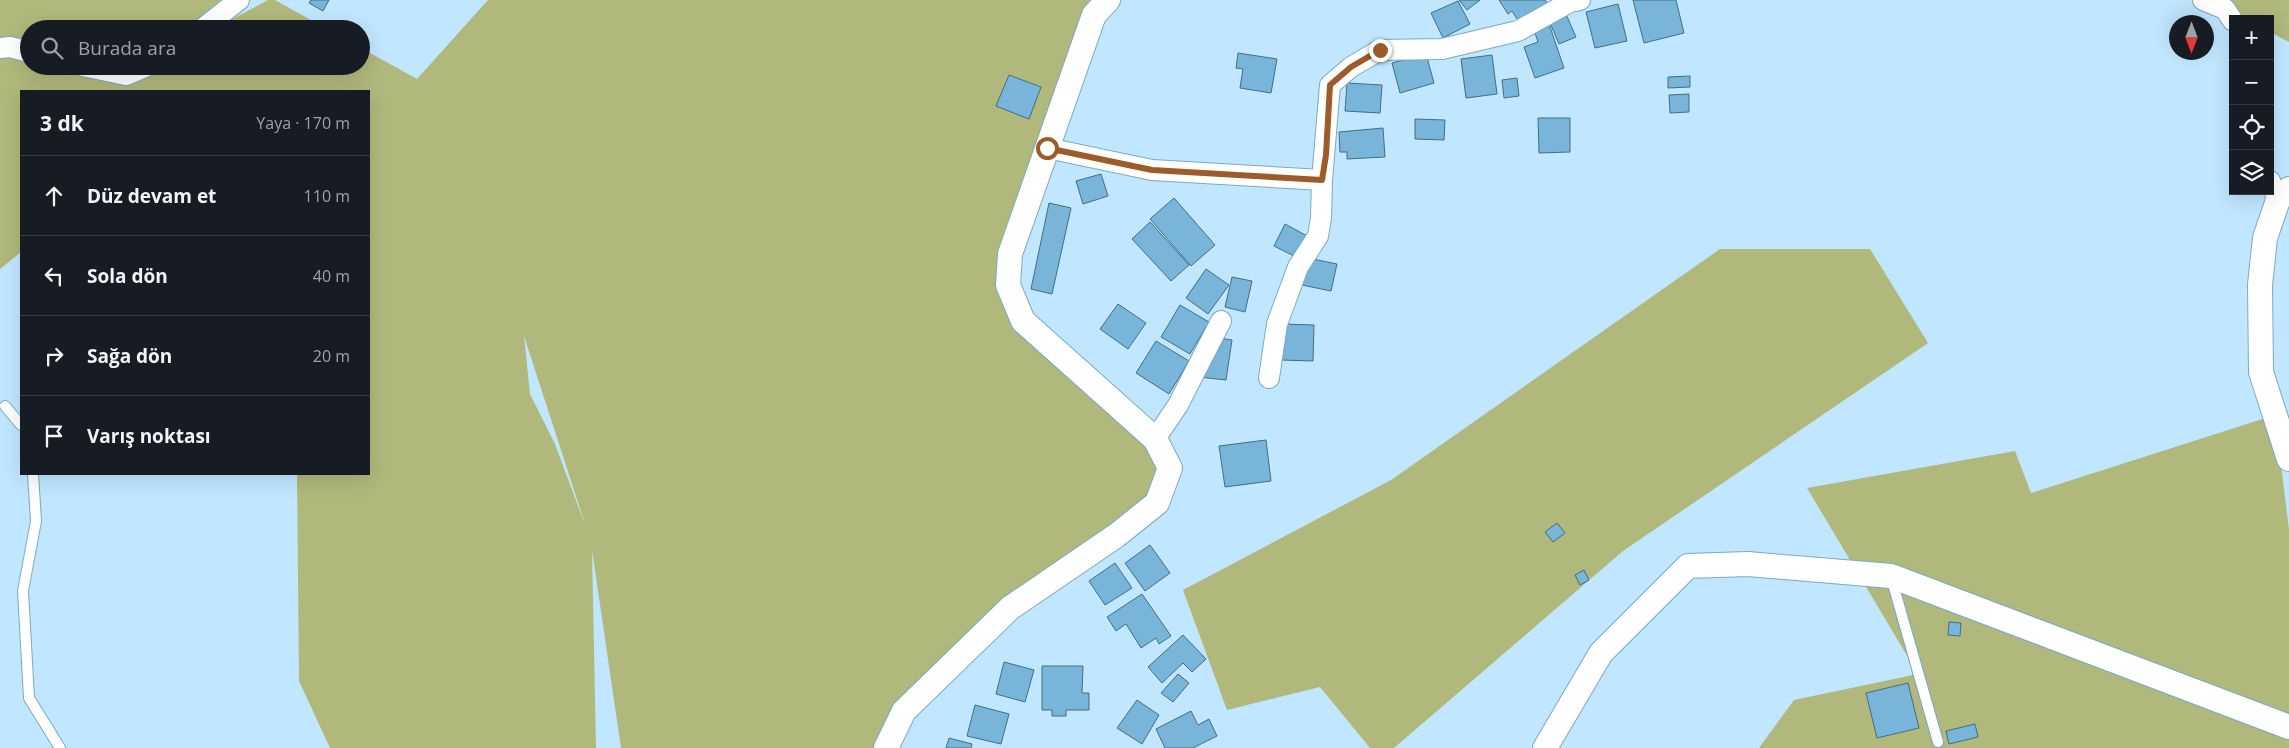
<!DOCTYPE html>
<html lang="tr">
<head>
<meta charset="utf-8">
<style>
  :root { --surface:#171b24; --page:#20242c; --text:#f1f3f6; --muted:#9ea1a6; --line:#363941 }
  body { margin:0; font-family:"Open Sans",sans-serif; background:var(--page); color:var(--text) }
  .controls { position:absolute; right:15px; top:15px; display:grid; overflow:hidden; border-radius:0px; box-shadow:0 5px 20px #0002 }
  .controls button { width:45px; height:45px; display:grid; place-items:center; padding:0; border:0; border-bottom:1px solid var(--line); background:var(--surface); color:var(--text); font:25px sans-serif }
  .compass { position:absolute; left:2169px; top:15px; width:45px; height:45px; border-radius:50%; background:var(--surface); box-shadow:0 5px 20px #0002; rotate:180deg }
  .stop { position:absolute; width:15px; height:15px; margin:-11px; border:4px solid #9d5b29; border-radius:50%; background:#fff }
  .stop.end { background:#9d5b29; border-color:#fff; box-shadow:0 1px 5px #0008 }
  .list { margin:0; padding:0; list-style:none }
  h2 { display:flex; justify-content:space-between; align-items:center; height:65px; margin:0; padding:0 20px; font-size:21px }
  h2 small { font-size:16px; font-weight:400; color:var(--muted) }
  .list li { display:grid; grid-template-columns:32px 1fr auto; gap:15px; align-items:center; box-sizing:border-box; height:80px; padding:0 20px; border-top:1px solid var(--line) }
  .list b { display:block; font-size:19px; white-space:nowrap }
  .list em { font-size:16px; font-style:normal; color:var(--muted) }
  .icon { flex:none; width:28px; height:28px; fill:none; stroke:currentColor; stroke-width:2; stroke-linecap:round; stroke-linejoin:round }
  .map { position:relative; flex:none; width:2289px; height:748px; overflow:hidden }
  .search { position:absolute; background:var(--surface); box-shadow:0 5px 20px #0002; left:20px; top:20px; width:350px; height:55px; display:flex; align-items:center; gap:12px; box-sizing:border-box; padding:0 18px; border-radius:28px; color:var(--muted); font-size:19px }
  .panel { position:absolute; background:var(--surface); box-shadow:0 5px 20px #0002; left:20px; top:90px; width:350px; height:385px; border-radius:0px }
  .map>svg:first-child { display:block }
</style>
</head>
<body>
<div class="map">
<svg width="2289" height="748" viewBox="0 0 2289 748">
  <rect width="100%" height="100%" fill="#c0e7ff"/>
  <!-- forest -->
  <g fill="#b0b87c" fill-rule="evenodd">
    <path d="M0,0h221l-36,29h-156v37h332v-18l56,31 71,-79h623l-101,255 13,66 132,118 7,49 -234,200 -41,60h-266l-29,-198 4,198h-266l-31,-67 -2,-207h72v-383h-348v161l-21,17zM524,336l60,185v1l-29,-78 -25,-50z"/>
    <path d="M268,0h7l52,29h-113z"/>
    <path d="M2205,0h84v42l-19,-10v-13h-26z"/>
    <path d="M1720,249h150l58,94 -305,208 -229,197h-24l-50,-61 -93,23 -44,-120 208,-110z"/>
    <path d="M2275,415l14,115v218h-530l35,-48 124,-26 -111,-186 208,-37 16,42z"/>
  </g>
  <!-- building -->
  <g fill="#78b5d8" stroke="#406e88">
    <path d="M311,0h18l-6,11 -14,-8z"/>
    <path d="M1459,0h21l-13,10z"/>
    <path d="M1499,0h46l3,4 -29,18 -7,-11 -4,3z"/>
    <path d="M1633,0h43l8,33 -40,10z"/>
    <path d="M1458,1l12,23 -27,14 -12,-25z"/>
    <path d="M1618,4l9,37 -32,7 -9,-36z"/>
    <path d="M1565,12l11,25 -17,7 -11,-26z"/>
    <path d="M1549,24l15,44 -29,10 -11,-31 14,-5 -4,-12z"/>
    <path d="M1238,53l39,6 -6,34 -31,-5 3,-19 -7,-1z"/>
    <path d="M1426,54l8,29 -34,10 -8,-30z"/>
    <path d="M1492,55l5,39 -31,4 -5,-39z"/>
    <path d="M1009,75l32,12 -12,32 -33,-13z"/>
    <path d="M1690,76v11l-22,1v-11z"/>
    <path d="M1517,78l2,18 -15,2 -2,-18z"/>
    <path d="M1347,83l35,2 -2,28 -35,-2z"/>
    <path d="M1689,94v18l-19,1 -1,-18z"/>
    <path d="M1538,118h32v34l-31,1z"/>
    <path d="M1415,119l30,1 -1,20 -29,-1z"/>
    <path d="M1383,128l2,29 -38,2v-7h-7l-1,-20z"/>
    <path d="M1101,174l7,22 -25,8 -7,-23z"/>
    <path d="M1174,198l41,47 -24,21 -41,-47z"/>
    <path d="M1049,203l22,5 -19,86 -21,-5z"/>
    <path d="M1150,222l39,43 -18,16 -39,-42z"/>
    <path d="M1285,224l24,13 -11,21 -24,-12z"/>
    <path d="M1308,258l29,6 -6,27 -29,-6z"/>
    <path d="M1206,269l23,16 -21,29 -22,-16z"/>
    <path d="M1232,277l20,4 -7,31 -20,-5z"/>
    <path d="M1118,304l28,19 -18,26 -28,-20z"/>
    <path d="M1180,305l29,17 -19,32 -29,-17z"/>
    <path d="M1283,324l31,1 -1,36 -32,-1z"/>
    <path d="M1205,336l27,4 -6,40 -27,-3z"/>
    <path d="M1156,341l33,20 -20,33 -33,-21z"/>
    <path d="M1266,440l5,41 -46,6 -6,-41z"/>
    <path d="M1557,523l8,10 -12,9 -8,-10z"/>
    <path d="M1150,545l20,28 -25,18 -20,-28z"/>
    <path d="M1115,563l17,25 -27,17 -16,-24z"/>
    <path d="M1584,570l5,10 -9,5 -5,-10z"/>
    <path d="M1142,594l29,42 -12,8 -3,-6 -15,10 -15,-24 -10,7 -9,-14z"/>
    <path d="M1949,622l12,1 -1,13 -12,-1z"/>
    <path d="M1183,635l23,24 -14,13 -9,-9 -21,20 -14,-16z"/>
    <path d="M1004,662l30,8 -9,32 -29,-8z"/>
    <path d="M1042,666h41l-1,27h7v17h-23v6h-14v-6h-10z"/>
    <path d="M1178,674l11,9 -16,19 -12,-9z"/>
    <path d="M1908,683l11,45 -42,10 -11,-45z"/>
    <path d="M1137,700l22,15 -17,29 -25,-16z"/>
    <path d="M975,705l34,9 -8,30 -34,-8z"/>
    <path d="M1191,711l7,14 11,-6 8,17 -24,12h-28l-9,-19z"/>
    <path d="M1975,724l3,13 -29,7 -3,-13z"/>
    <path d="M949,738l23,6 -1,4h-25z"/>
  </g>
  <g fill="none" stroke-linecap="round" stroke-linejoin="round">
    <!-- service casing -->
    <g stroke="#7aaac6" stroke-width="12">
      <g id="service">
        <path d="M5,406l16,19"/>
        <path d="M33,474l3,47 -13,70 6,107 31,50"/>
        <path d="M1891,577l47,165"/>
      </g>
    </g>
    <!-- minor casing -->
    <g stroke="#7aaac6" stroke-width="22">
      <g id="minor">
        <path d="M2203,0l22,9 8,12"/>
        <path d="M202,29l37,-29"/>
        <path d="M0,48l10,-1 19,5"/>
        <path d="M83,66l43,9 21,-9"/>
        <path d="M1047,148l105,22 170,10 8,-95 21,-18 29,-17 62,-1 76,-18 52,-29 10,-2"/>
        <path d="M2270,181l8,19"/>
        <path d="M1269,378l8,-54 21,-57 20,-31 3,-18 1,-38"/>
        <path d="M1155,439l23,-34 43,-84"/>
      </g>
    </g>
    <!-- tertiary casing -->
    <g stroke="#7aaac6" stroke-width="26">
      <g id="tertiary">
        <path d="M2289,189l-11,11 -13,38 -5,47 1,87 28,87"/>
        <path d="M886,748l18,-37 106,-103 107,-73 40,-32 13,-35 -15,-29 -132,-118 -15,-36 2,-31 84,-239 14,-15"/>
        <path d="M1545,748l56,-95 87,-87 60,-2 143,12 398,151"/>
      </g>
    </g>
    <!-- service -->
    <use href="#service" stroke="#fff" stroke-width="10"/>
    <!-- minor -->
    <use href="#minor" stroke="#fff" stroke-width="20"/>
    <!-- tertiary -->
    <use href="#tertiary" stroke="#fff" stroke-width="24"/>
  </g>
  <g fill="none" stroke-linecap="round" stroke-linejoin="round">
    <!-- route -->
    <path stroke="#9d5b29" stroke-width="6" d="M1047,148l105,22 170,10 4,-25 4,-70 21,-18 29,-17"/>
  </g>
</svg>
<div class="controls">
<button>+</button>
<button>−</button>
<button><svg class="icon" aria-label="locate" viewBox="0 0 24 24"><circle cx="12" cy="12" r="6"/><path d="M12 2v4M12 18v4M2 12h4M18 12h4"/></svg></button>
<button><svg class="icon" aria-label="layers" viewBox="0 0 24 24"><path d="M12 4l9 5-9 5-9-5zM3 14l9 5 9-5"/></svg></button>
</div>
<svg class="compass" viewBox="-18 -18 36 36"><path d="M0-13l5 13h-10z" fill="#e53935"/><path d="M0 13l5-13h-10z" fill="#9ea1a6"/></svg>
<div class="stop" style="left:1047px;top:148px"></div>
<div class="stop end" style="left:1380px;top:50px"></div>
<div class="search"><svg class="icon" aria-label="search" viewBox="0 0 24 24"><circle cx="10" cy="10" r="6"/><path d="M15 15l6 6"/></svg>Burada ara</div>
<section class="panel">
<h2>3 dk<small>Yaya · 170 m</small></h2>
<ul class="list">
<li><svg class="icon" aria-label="ahead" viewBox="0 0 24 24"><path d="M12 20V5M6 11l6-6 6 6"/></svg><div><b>Düz devam et</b></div><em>110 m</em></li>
<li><svg class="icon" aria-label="left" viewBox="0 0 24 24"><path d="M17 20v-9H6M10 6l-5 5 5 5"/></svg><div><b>Sola dön</b></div><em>40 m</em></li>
<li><svg class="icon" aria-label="right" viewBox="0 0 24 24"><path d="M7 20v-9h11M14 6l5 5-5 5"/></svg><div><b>Sağa dön</b></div><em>20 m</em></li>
<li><svg class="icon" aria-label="arrive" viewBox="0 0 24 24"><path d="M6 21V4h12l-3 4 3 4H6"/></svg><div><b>Varış noktası</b></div></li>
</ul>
</section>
</div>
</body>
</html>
